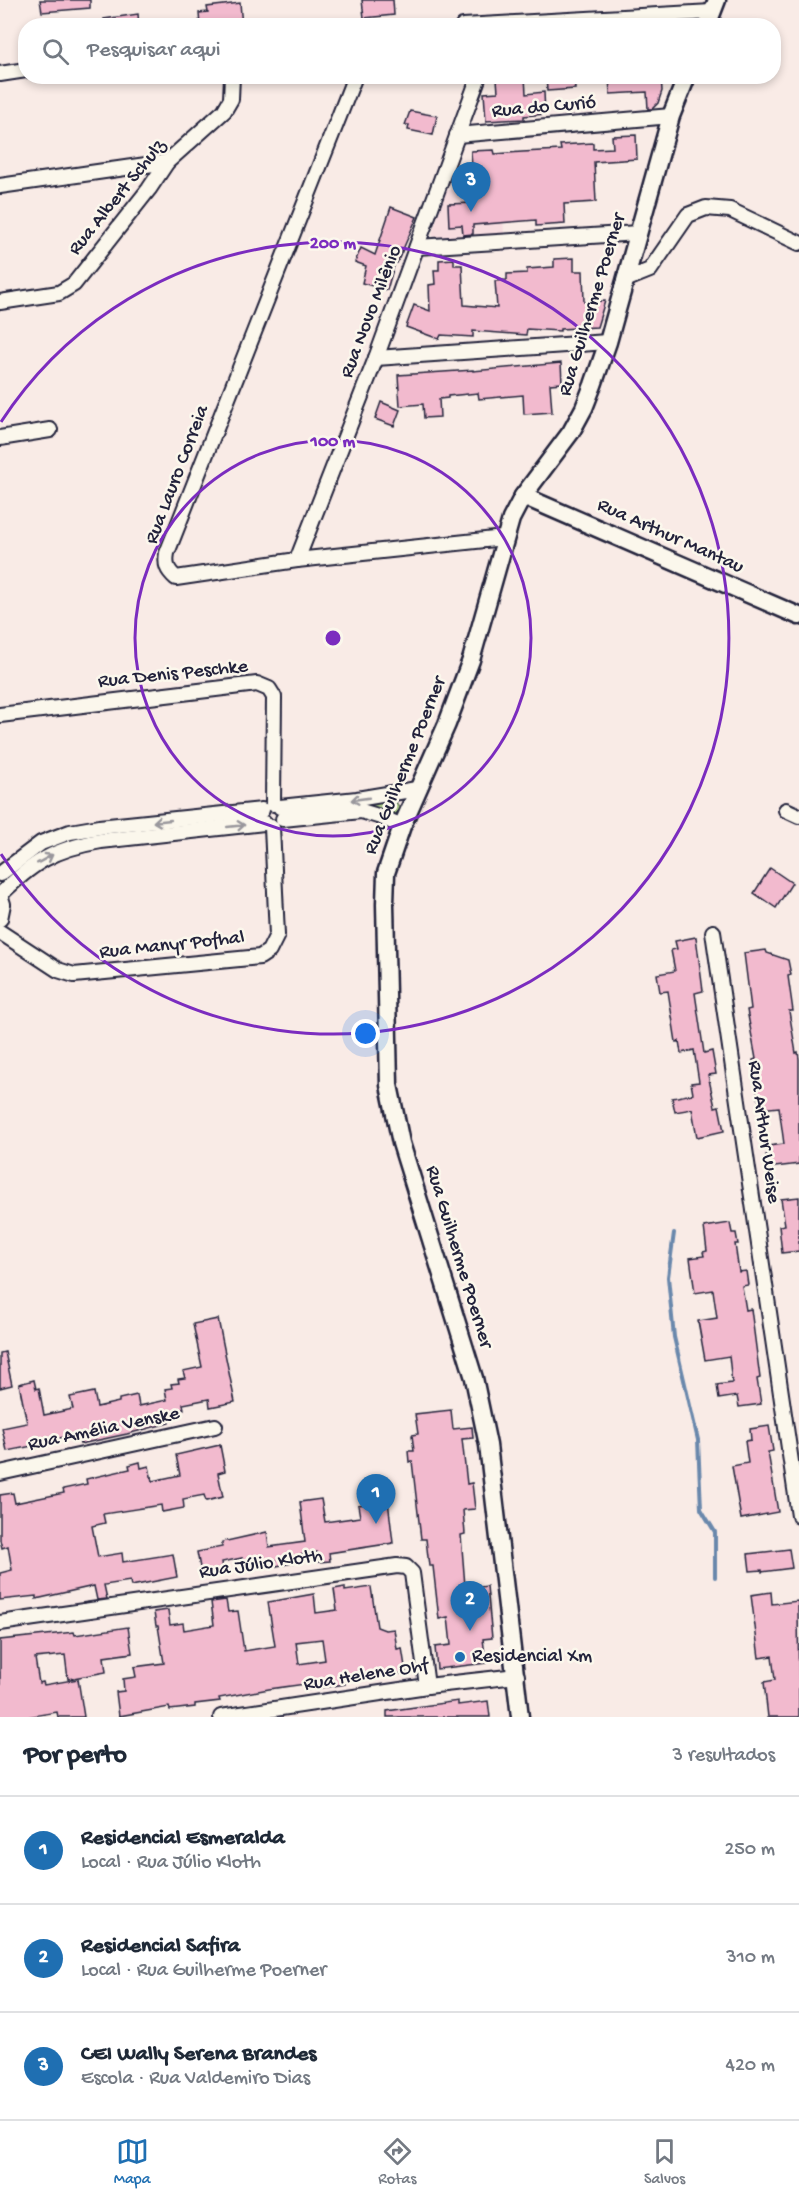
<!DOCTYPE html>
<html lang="pt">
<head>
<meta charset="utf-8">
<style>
  :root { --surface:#fff; --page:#f6f6f7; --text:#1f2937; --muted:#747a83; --line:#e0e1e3; --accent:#1f6fb2 }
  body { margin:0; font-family:"Gochi Hand",sans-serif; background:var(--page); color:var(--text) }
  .you { position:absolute; left:366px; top:1034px; width:21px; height:21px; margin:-15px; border:4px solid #fff; border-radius:50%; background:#1a73e8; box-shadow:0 0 0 9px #1a73e833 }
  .badge { display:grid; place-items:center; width:39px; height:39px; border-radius:50%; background:var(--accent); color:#fff; font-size:20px; font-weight:700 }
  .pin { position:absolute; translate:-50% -50px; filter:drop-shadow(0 2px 3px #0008) }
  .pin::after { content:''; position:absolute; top:32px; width:21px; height:18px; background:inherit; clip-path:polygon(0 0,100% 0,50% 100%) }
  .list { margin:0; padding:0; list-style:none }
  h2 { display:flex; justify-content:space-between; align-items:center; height:78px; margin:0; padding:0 24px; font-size:26px }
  h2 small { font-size:20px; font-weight:400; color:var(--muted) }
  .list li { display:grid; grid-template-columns:39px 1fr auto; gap:18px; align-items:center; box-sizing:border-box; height:108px; padding:0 24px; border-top:2px solid var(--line) }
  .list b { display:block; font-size:22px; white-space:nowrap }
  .list p { margin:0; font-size:20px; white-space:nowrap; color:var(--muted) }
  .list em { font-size:20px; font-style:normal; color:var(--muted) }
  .icon { flex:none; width:33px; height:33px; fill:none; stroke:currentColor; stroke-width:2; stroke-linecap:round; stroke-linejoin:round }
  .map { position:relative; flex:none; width:799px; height:1717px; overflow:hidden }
  .search { position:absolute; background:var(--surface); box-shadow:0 3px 9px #0003; left:18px; right:18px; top:18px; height:66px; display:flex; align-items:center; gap:15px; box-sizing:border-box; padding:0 21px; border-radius:24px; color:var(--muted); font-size:22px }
  .sheet { height:402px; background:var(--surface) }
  nav { display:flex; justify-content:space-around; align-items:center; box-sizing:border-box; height:84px; border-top:2px solid var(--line); background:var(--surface); font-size:16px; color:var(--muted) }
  nav a { display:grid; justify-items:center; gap:3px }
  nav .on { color:var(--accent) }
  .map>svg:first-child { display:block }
</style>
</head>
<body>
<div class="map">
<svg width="799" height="1717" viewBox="0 0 799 1717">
  <rect width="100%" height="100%" fill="#f9ebe6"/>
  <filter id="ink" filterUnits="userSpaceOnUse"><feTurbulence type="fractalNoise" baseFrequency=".0167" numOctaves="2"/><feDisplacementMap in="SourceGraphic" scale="12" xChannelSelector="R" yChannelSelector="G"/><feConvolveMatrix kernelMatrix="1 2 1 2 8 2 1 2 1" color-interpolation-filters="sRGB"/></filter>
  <g filter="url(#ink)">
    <!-- built -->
    <path fill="#f7dcdf" d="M501,187l3,47 -61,5 -8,-1 -3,-3 13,-45z"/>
    <!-- green -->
    <path fill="#bada93" stroke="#6e7e67" stroke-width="1.5" d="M382,800l14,2 3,5 -3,7c-10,1 -20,-7 -32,-8 -23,-2 -48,3 -72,5z"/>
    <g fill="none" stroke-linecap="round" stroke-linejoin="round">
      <!-- stream -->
      <path stroke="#6a88ac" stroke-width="4" d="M674,1233l-6,44 6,60 24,103 3,69 14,23v45"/>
    </g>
    <!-- building -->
    <g fill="#f2bace" stroke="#22223b" stroke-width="1.5" fill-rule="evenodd">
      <path d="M40,0h50v8l-48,4z"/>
      <path d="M362,0h31l1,15 -30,3z"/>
      <path d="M240,3l2,23h-42l-1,-13 9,-1 -1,-5z"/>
      <path d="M138,14l1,12h-34l-1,-7z"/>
      <path d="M546,76h28l1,13 -28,2z"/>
      <path d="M609,76h52l1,15 -4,12 -6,6h-4l-1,-17 -37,2z"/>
      <path d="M525,77l1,17 18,-2 1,22 -21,2v3l-38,2 -2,-28 14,-1 -1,-13z"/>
      <path d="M410,111l27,5 -4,19 -25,-5 1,-5h-4z"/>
      <path d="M636,135l1,24 -43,3 2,40 -32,2 1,20 -29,2v-6l-63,5v9l-10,1 -1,-10 -13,1 -1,-22 26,-1 -3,-52 23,-1 1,4 27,-2 39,-2 -1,-5 33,-2v6l20,-1 -1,-12z"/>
      <path d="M391,207l26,10 -20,46 -2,-1 -8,28 -25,-7 4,-17 -11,-4 6,-14 14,7z"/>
      <path d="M574,258v13h9l1,31 21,-1 -8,26 -37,2v2l-33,-2 -1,6 -53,-4v6l-32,-2 -2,4 -33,-12 8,-22 16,6 -1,-26 6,-1 -1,-14h5v-10l15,-1v6h8l2,40 33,3 -2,-27 12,-1v-6l20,-1v-4l27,-2v-8z"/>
      <path d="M561,363l1,20 -12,1 2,28 -28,2 -1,-19 -44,4 -1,-6 -30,3v2l-9,1 1,18 -16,1 -1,-14 -23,2 -2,-31 75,-5v1z"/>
      <path d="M381,402l19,8 -6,16 -19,-7z"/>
      <path d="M770,868l22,15 -16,25 -22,-15z"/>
      <path d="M696,937l7,54 -8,2 9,60 8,-2 4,23 -8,1 7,32 4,-1 5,25 -27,6 -5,-28 -17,3 -3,-14 21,-4 -2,-11 8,-1 -5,-32 -13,3 -2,-12 -3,1 -8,-51 -8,1 -3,-18 18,-3 -4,-21 6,-1 -2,-8z"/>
      <path d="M766,950l1,3 21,7 3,15 -3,1 5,35h-4l7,42 2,-1 1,7v105l-32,4 -1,-13h3l-1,-9 16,-2 -5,-37 -19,2 -7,-49 3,-1 -9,-49 4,-1 -7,-56z"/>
      <path d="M799,1197v54l-17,2 -3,-27 6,-1 -4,-26z"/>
      <path d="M730,1223l2,10h4l2,11h-3l4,28 7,-1 2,14 -6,1 4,24 5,-1 9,69 -3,1 4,25 -22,3 -2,-11 -18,3 -2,-14 15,-2 -3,-27 -24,4 -7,-39 19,-3 -4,-28 -18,3 -5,-35 14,-2 -1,-4 4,-1 -3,-24z"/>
      <path d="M218,1319l17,83 -25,5 -1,-8 -26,5 1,5 -7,1v3l-9,3 1,7 -42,11 -47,10 -2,-10 -23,5 1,5 -23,5 -1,-3 -25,5 -5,-23 25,-5 -8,-39 15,-4 2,9 3,-1 5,27 29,-6 -3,-12 24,-5 3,15 22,-5v-3l18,-4 2,11 28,-6 -2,-11 7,-1 -1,-4 8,-1 -1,-4 7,-1 -2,-7 19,-4 -9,-43z"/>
      <path d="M5,1352l7,33 -12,3v-35z"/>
      <path d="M451,1410l2,19 19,-2 1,11 -11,1 5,45 5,-1 3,26 -12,1 2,24 -4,1 4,51 8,2 14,-2 5,52 -9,1 3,24 -49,6 -2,-22 16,-2 -3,-28 -9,2 -6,-53h-4l-3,-27h-5l-9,-78 -3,1 -1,-11h6l-2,-16 6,-1 -3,-20z"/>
      <path d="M769,1426l4,25 -5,1 10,60 -37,7 -9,-53 16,-3 -3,-22 6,-1 -1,-11z"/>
      <path d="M220,1445l5,26 -7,2 5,24 -17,4 -2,-6 -21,4 1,9 -22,4 -1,-7 -58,9 2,9 -13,3 6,31 24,-4 1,9 50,-8 4,23 -46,9 -1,-5 -26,4 3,14 -10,1 -3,-14 -58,13v-3l-36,4v-27l12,-3 -4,-24 -6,2 -2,-8v-45l13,-2 2,10 49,-10 -1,-4 24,-5 -1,-5 44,-10 -1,-4 11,-3 1,6 8,-2 3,15 28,-6 -4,-20z"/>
      <path d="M321,1499l4,23 35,-5 -2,-12 30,-4 5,42 -64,10 1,8 -11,1 -2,-10 -24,4 1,7 -18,3v-6l-26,5 -1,-4 -7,1v-4l-20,4 1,7 -22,4 -4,-21 25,-5v-5l45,-10 2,15 36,-5 -5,-40z"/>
      <path d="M789,1549l3,19 -30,4v-2l-12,1 -2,-17z"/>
      <path d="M345,1587v4l26,-4 6,40 8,3 9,-1 3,20 5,-1 4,25 -53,5 -8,2v4l-39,6 -1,-6 -36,5 -50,9 1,3 -25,3v3l-25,3 -1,-3 -50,9 -3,-24 8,-1 -1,-12 13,-2 -2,-10 30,-4 -6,-37h-2l-2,-14 14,-2 2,15 13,-2 1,7 30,-5 -3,-23 15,-2 2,12 10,-1 6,40 31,-5 -7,-44 46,-8 2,19 21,-3 -3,-21zM322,1639l3,21 -26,4 -3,-22z"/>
      <path d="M771,1592l1,12 26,-3 1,116h-31l-4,-35 11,-2 -3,-24 -13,2 -8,-63z"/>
      <path d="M128,1627l4,26 -28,4 2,15 -38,7 -3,-24 -30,3 4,25 4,-1 1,3 34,-6 6,38h-26l-1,-5 -30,5h-27v-77l74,-8 1,3z"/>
      <path d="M458,1701v4l30,-4 2,16h-103v-6z"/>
    </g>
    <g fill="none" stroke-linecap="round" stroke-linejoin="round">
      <!-- minor casing -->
      <g stroke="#22223b" stroke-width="18">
        <g id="minor">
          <path d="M463,26l249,-14"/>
          <path d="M0,74l26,-4"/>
          <path d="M355,76l-188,477c-2,12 0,17 9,25l121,-18 207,-22"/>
          <path d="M457,135l214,-19"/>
          <path d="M0,186l167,-24"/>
          <path d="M417,247l221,-14"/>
          <path d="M625,280l25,-10 38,-55 18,-7 24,2 69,33"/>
          <path d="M0,302l59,-9 15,-9 75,-95 18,-27 57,-51 7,-12 1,-23"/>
          <path d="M376,358l232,-16"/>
          <path d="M0,438l50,-8"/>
          <path d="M297,560l79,-202 103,-282"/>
          <path d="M0,715l257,-31 12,5 5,8 -1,107"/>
          <path d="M280,807l77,-8 60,-10"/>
          <path d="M786,810l13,6"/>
          <path d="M283,819l78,-8 20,6 21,9"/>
          <path d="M0,874l41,-31 29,-11 29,-5 163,-17"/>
          <path d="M0,919l3,-15 -3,-9c33,-33 54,-46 101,-54l163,-18"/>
          <path d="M0,932l58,38 16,5 186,-18 9,-6 8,-16 -5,-108"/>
          <path d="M713,932l86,584"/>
          <path d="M0,1473l215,-47"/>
          <path d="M0,1623l397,-57 9,1 6,6 15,113"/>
          <path d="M221,1717l206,-31 90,-10"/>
        </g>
      </g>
      <!-- tertiary casing -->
      <g stroke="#22223b" stroke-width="21">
        <g id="tertiary">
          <path d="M707,26l10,-26"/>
          <path d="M523,496l276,120"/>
          <path d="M520,1717l-32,-272 -14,-67 -73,-235 -12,-58 -4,-181 1,-31 16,-47 45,-102 24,-64 40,-141 12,-23 48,-64 13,-24 9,-23 15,-43 63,-226 16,-40"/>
        </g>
      </g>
      <!-- minor -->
      <use href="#minor" stroke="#fbf7ec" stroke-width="14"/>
      <!-- tertiary -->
      <use href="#tertiary" stroke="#fbf7ec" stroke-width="16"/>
    </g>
    <!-- one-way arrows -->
    <defs><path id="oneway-shaft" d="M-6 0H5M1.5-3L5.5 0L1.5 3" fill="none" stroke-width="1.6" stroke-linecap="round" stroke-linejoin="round" transform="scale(1.5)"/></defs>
    <g stroke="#99979c">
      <use href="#oneway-shaft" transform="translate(360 799) rotate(172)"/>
      <use href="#oneway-shaft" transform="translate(162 821) rotate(174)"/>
      <use href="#oneway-shaft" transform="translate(236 826) rotate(-6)"/>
      <use href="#oneway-shaft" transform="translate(45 859) rotate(-29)"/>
    </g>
  </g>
  <!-- distance rings -->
  <g fill="none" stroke="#7b2cbf" stroke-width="3">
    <circle cx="333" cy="638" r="198"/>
    <path d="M1 422A396 396 0 1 1 1 854"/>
  </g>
  <!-- markers -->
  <circle fill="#1f6fb2" stroke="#fbf7ec" stroke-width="2" cx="460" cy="1657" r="6"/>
  <g text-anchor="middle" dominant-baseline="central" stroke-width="5" stroke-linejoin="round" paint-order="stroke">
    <!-- street labels -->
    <g font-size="20" fill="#22223b" stroke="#fbf7ec">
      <text transform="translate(544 108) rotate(-5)">Rua do Curió</text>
      <text transform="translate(118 198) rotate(-51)">Rua Albert Schulz</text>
      <text transform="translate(593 305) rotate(-73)">Rua Guilherme Poerner</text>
      <text transform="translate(372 312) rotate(-69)">Rua Novo Milênio</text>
      <text transform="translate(178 475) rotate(-69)">Rua Lauro Correia</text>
      <text transform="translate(670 537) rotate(24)">Rua Arthur Mantau</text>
      <text transform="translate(173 675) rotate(-6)">Rua Denis Peschke</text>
      <text transform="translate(406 766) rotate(-68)">Rua Guilherme Poerner</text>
      <text transform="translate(172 946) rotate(-6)">Rua Manyr Pofhal</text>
      <text transform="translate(763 1132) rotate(82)">Rua Arthur Weise</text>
      <text transform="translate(458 1257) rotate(73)">Rua Guilherme Poerner</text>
      <text transform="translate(104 1430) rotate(-12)">Rua Amélia Venske</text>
      <text transform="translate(261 1565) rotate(-8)">Rua Júlio Kloth</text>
      <text transform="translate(366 1676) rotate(-9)">Rua Helene Ohf</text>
    </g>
    <!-- poi labels -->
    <g font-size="20" fill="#22223b" stroke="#fbf7ec" text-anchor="start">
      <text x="472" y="1657">Residencial Xm</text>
    </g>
  </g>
  <circle cx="333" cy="638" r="9" fill="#7b2cbf" stroke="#fbf7ec" stroke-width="3"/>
  <g font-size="18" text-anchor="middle" font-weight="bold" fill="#7b2cbf" stroke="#fbf7ec" stroke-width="5" stroke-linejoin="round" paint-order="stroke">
    <text x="333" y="248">200 m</text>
    <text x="333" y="446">100 m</text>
  </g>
</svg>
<div class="you"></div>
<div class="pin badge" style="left:376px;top:1524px">1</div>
<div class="pin badge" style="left:470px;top:1631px">2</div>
<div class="pin badge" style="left:471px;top:212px">3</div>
<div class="search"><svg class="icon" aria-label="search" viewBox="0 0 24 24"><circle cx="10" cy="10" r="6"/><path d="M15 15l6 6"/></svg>Pesquisar aqui</div>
</div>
<section class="sheet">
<h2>Por perto<small>3 resultados</small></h2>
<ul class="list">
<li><span class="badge">1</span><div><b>Residencial Esmeralda</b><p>Local · Rua Júlio Kloth</p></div><em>250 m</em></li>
<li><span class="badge">2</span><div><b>Residencial Safira</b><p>Local · Rua Guilherme Poerner</p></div><em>310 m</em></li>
<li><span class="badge">3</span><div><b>CEI Wally Serena Brandes</b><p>Escola · Rua Valdemiro Dias</p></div><em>420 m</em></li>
</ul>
</section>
<nav>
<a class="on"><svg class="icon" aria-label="map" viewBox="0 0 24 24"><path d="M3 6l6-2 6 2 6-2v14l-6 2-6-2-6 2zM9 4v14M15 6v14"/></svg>Mapa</a>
<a><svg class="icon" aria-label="directions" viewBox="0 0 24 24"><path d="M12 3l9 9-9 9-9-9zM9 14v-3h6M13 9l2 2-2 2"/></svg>Rotas</a>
<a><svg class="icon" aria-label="saved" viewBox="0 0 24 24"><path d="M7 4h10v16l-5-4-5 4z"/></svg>Salvos</a>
</nav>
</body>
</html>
